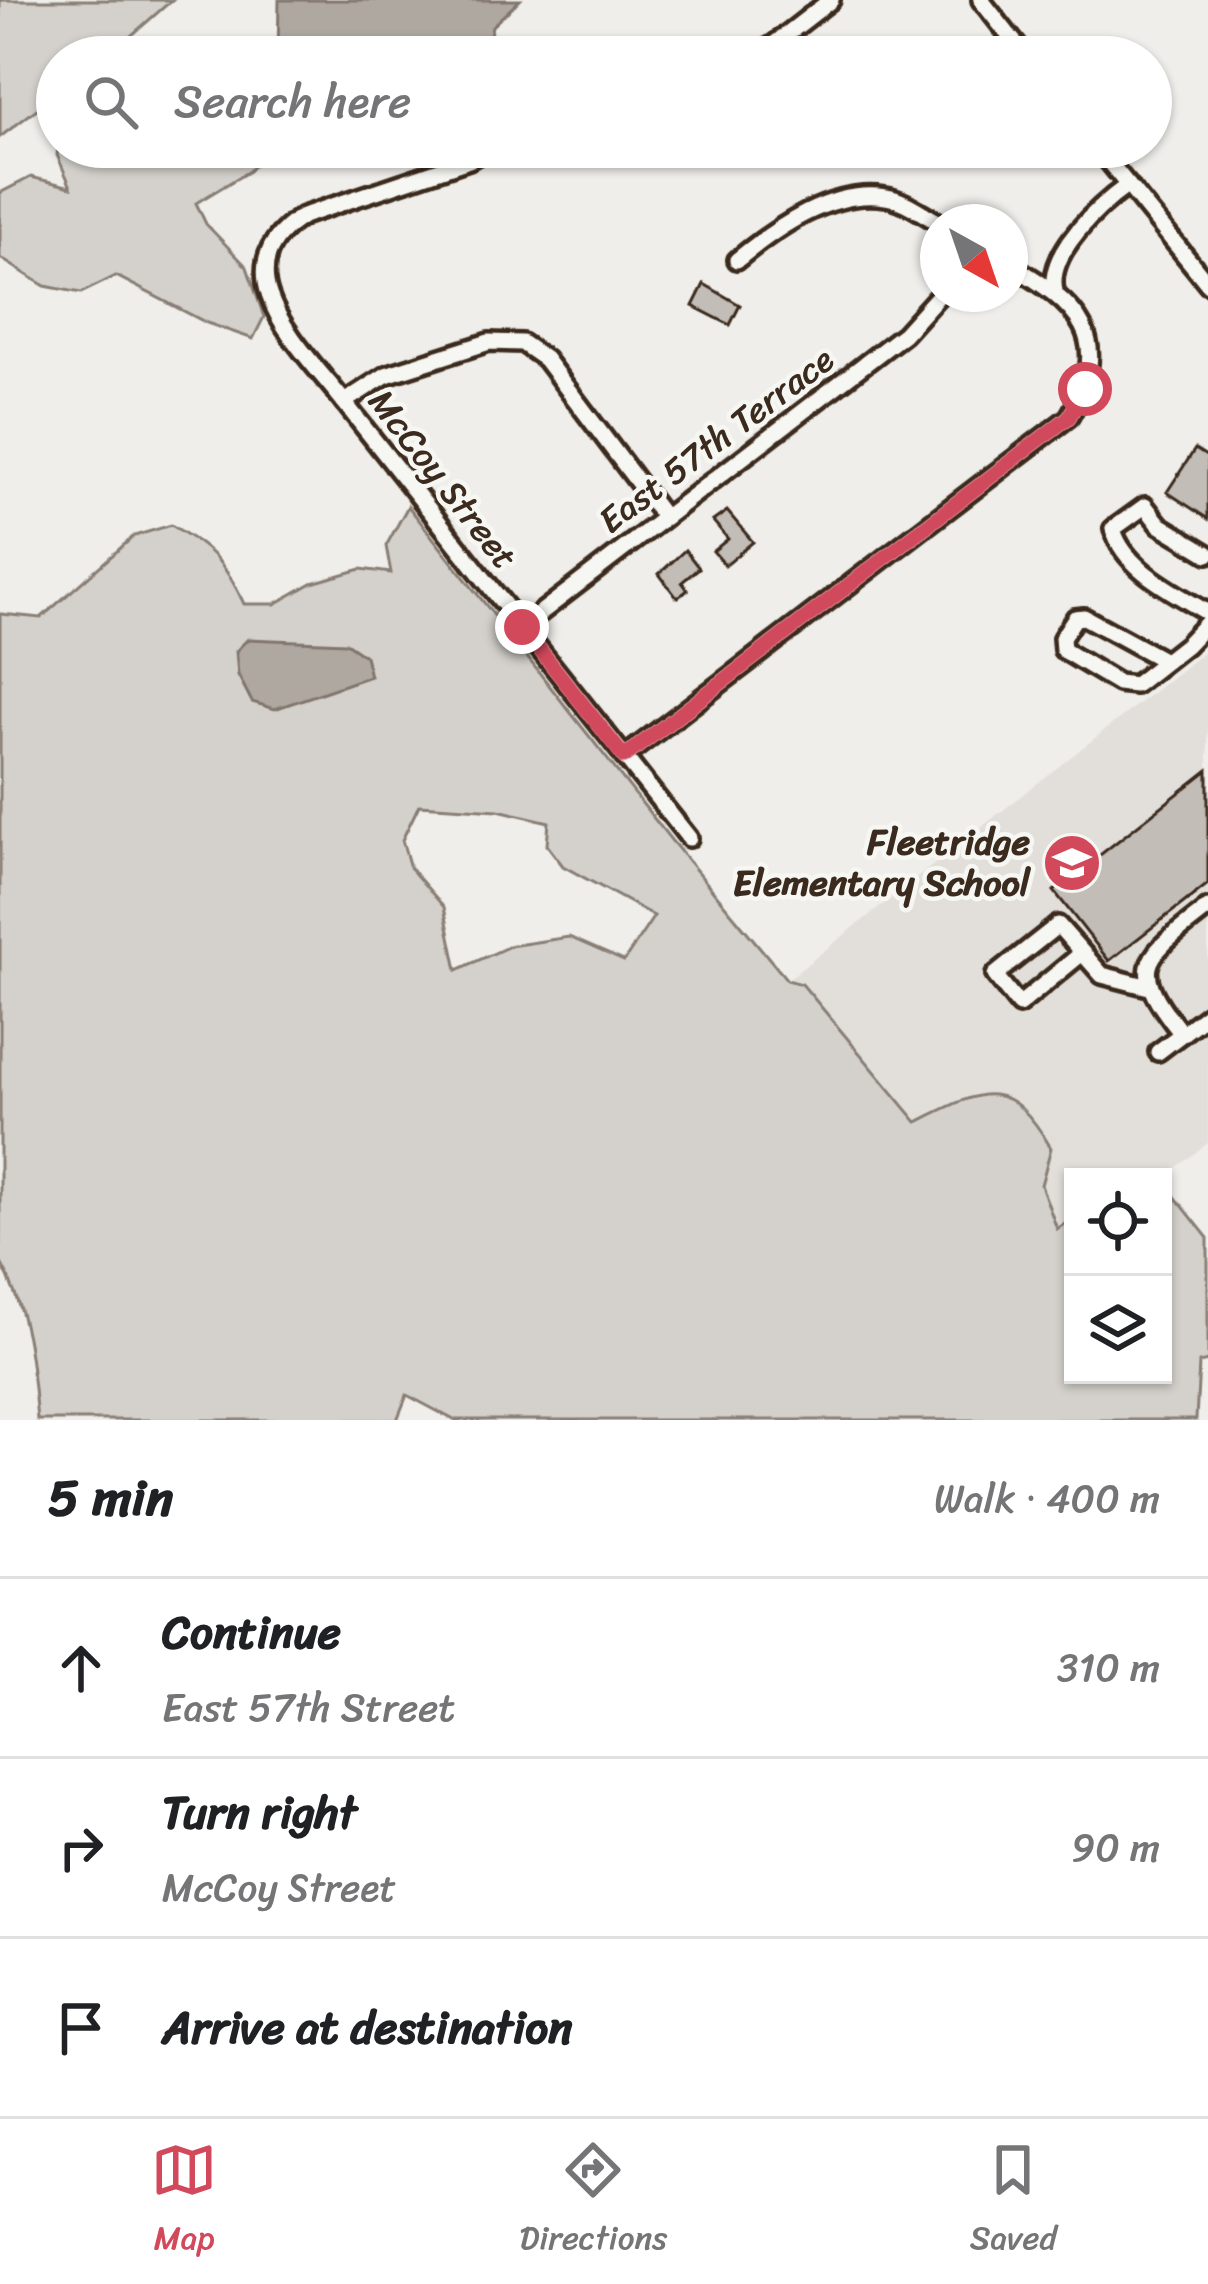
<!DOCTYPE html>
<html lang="en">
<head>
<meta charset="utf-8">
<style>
  :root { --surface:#fff; --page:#f2f2f2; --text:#202124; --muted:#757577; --line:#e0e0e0; --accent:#d1495b }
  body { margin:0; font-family:Sriracha,sans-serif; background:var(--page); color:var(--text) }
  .controls { position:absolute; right:36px; bottom:36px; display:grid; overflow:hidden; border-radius:0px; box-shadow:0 3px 9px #0004 }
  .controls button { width:108px; height:108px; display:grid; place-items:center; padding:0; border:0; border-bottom:3px solid var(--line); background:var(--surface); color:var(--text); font:60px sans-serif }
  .compass { position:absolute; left:920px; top:204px; width:108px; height:108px; border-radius:50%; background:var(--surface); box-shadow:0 3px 9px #0004; rotate:140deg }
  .stop { position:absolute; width:36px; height:36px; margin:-27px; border:9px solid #d1495b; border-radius:50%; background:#fff }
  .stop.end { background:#d1495b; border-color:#fff; box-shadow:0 3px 12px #0008 }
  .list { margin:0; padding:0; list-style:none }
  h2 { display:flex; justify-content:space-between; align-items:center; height:156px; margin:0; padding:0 48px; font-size:51px }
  h2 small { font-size:39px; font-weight:400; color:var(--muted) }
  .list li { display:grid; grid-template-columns:78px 1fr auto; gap:36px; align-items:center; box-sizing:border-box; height:180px; padding:0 48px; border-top:3px solid var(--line) }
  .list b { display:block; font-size:45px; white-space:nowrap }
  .list p { margin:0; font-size:39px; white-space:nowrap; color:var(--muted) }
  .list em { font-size:39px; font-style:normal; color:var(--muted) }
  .icon { flex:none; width:66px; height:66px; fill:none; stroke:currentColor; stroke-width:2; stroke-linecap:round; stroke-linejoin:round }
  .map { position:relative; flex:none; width:1208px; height:1420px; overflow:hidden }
  .search { position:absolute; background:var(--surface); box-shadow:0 3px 9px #0004; left:36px; right:36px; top:36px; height:132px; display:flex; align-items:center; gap:30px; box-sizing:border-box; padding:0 42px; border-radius:66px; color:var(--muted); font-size:45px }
  .sheet { height:696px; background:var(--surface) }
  nav { display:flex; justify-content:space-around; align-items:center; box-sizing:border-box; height:168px; border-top:3px solid var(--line); background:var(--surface); font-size:33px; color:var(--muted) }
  nav a { display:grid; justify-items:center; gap:6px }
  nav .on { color:var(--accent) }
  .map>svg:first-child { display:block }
</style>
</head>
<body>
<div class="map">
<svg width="1208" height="1420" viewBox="0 0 1208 1420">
  <rect width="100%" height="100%" fill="#efeeea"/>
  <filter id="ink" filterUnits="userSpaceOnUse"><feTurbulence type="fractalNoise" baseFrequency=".00833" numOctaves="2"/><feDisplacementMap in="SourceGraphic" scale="24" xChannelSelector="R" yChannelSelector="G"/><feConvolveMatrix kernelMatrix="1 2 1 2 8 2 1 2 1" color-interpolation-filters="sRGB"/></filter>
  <g filter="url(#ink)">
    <!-- built -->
    <path fill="#e2dfdb" d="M1208,649v494l-45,35 -90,-1v68l-47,35 -239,-300z"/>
    <!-- green -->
    <g fill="#d4d1cc" stroke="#887e75" stroke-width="3" fill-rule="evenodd">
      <path d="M0,0h172l-65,57h-50v37l-57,43z"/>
      <path d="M58,147h213l-22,24 -53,32 10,21 41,43 17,50 -11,22 -46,-16 -91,-47 -35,17 -36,-7 -45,-28v-65l31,-16 40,10 -14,-32z"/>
      <path d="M408,506l263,334 116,140 15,4 115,138c66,-33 91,-48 134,26l-10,37 16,44 16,-11v157h90v-190l6,4 39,49v123l-9,2 -3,57h-742l-47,-25 -10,25h-360c-5,-56 -9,-109 -37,-159v-647l41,4 93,-82 37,-11c40,23 54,37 73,79h31l37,-21 49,-14 30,4 -5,-27zM419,805l79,5 51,12 -2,23 16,21 91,50 -30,45 -55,-24 -59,9 -53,24 -13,-63 -34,-39 -8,-28z"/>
    </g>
    <!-- water -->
    <g fill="#afa8a1" stroke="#81766d" stroke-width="3">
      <path d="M279,0h241l-28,26 -5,23 6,8h-215z"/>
      <path d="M248,639l98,4 19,13 5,20 -95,33 -23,-7 -14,-27 -2,-24z"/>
    </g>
    <!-- building -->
    <g fill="#c2bdb7" stroke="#3b2a1e" stroke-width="3">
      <path d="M704,284l36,21 -10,20 -37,-19z"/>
      <path d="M1195,449l13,8v62l-41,-27z"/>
      <path d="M727,511l26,31 -28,23 -12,-14 15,-12 -15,-18z"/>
      <path d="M685,550l14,18 -17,14 6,8 -11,8 -18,-24z"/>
      <path d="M1208,770v114l-99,77 -55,-70z"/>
    </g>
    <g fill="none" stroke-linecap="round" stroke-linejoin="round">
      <!-- minor casing -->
      <g stroke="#3b2a1e" stroke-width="24">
        <g id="minor">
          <path d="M981,0l45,57"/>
          <path d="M751,57l22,-12 58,-45"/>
          <path d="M491,147l-22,13 -166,56c-88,54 0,133 41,186l345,436"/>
          <path d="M1097,147l111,137"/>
          <path d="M737,260c39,-32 95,-72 149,-63 19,3 35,16 52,25"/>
          <path d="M1055,291c-9,-38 45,-86 73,-106"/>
          <path d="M344,402l42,-27 103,-33 33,1 23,16 119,158"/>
          <path d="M1208,554l-48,-29 -15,-19 -32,23c11,40 61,63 95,84"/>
          <path d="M522,627l382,-293 36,-40"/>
          <path d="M1163,660l-79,-43 -9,1 -13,20 1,12 55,33 17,2 51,-40 22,-23"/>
          <path d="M624,757l445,-340c47,-79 8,-113 -59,-153"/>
          <path d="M1081,954l-62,51 -24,-30 63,-50 44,50 47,12"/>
          <path d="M1182,1034c-57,-71 -37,-76 26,-126"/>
          <path d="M1158,1052l50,-38"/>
        </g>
      </g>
      <!-- minor -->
      <use href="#minor" stroke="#f6f6f2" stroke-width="15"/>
    </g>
  </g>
  <g fill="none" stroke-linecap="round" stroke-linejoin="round" filter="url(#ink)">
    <!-- route -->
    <path stroke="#d1495b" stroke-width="15" d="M522,627l102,130 445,-340 16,-28"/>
  </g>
  <!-- icons -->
  <defs>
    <g id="school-disc" transform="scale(3)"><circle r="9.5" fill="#d1495b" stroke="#f6f6f2"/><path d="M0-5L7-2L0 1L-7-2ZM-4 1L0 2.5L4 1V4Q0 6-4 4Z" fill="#fff"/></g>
  </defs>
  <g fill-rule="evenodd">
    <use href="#school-disc" x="1072" y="863"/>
  </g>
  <g text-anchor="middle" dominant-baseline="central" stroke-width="9" stroke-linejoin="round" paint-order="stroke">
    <!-- street labels -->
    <g font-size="36" fill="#3b2a1e" stroke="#f6f6f2">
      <text transform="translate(716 440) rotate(-37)">East 57th Terrace</text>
      <text transform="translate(443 479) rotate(52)">McCoy Street</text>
    </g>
    <!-- poi labels -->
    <g font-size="36" font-weight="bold" fill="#3b2a1e" stroke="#f6f6f2" text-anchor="end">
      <text x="1030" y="842">Fleetridge<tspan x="1030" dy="41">Elementary School</tspan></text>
    </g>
  </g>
</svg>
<div class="controls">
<button><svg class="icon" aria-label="locate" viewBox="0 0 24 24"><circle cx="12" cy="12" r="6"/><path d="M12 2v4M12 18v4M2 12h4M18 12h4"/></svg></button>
<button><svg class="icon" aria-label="layers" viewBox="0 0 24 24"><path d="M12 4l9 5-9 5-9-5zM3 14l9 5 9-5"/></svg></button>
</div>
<svg class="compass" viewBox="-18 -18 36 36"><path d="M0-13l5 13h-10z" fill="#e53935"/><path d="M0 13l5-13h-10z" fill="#757577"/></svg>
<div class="stop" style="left:1085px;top:389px"></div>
<div class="stop end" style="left:522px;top:627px"></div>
<div class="search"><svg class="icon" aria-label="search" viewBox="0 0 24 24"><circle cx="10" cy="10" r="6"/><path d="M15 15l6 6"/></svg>Search here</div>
</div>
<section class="sheet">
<h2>5 min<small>Walk · 400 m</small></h2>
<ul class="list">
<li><svg class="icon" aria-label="ahead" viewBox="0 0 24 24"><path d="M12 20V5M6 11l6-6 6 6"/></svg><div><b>Continue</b><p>East 57th Street</p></div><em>310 m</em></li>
<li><svg class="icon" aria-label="right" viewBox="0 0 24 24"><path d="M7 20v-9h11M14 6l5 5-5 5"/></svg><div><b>Turn right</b><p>McCoy Street</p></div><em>90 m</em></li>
<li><svg class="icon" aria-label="arrive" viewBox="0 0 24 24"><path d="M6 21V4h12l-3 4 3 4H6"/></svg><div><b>Arrive at destination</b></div></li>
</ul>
</section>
<nav>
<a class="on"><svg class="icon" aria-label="map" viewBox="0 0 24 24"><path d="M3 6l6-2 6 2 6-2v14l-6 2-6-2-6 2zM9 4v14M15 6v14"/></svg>Map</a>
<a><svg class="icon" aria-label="directions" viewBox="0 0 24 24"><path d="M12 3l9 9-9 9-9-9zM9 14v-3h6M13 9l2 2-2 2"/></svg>Directions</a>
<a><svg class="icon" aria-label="saved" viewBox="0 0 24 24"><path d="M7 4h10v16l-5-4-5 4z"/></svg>Saved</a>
</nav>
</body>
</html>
